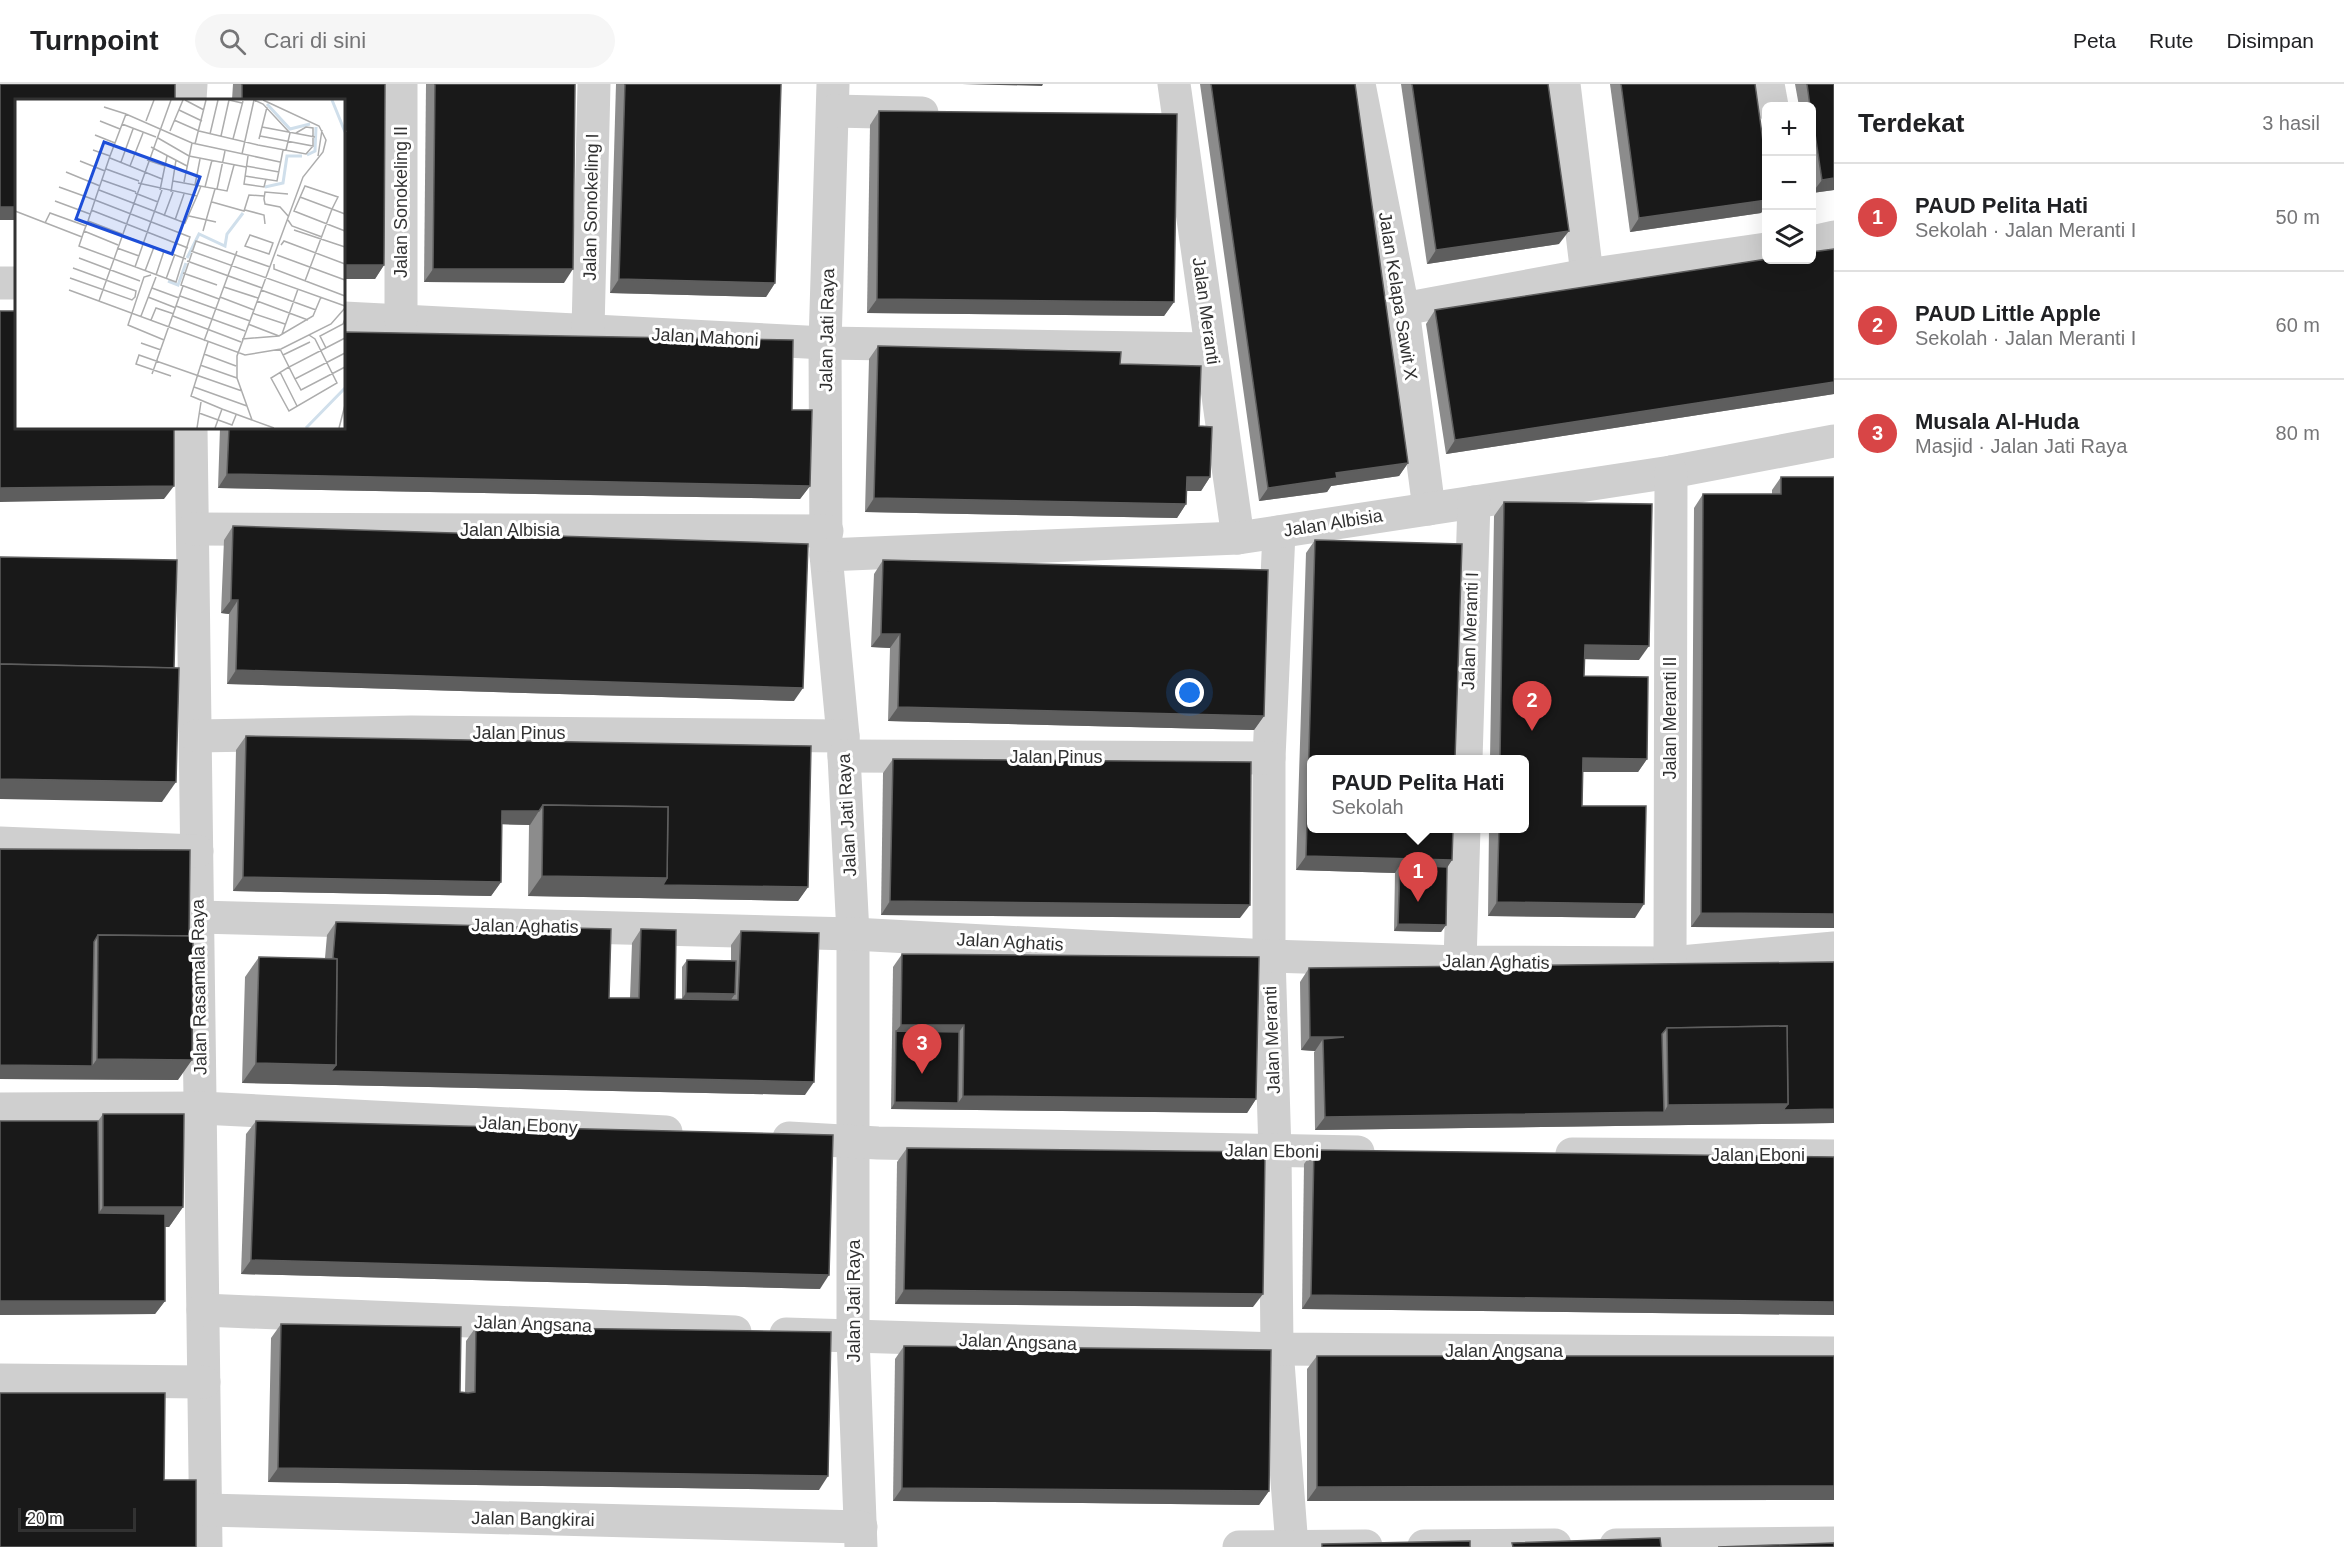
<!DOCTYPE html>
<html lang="id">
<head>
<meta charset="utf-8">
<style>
  :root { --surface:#fff; --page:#f6f6f6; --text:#202124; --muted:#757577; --line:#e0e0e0; --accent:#d84546 }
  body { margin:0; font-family:Arial,sans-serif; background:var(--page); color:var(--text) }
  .controls { position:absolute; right:18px; top:18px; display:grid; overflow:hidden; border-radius:9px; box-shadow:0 6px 24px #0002 }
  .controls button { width:54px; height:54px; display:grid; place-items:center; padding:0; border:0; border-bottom:2px solid var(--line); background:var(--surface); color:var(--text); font:30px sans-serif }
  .scale { position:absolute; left:18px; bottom:15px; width:118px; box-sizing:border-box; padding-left:6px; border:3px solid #323232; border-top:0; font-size:16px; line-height:21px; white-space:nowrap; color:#323232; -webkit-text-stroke:4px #fff; paint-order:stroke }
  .you { position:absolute; left:1190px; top:609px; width:21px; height:21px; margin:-15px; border:4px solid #fff; border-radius:50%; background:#1a73e8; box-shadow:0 0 0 9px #1a73e833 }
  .badge { display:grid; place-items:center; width:39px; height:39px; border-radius:50%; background:var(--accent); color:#fff; font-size:20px; font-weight:700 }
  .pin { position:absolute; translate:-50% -50px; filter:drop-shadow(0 2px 3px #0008) }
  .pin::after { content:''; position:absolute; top:32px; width:21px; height:18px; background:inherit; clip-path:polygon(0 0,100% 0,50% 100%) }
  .popup { position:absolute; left:1307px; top:671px; width:222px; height:78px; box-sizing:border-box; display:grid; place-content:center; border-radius:9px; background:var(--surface); filter:drop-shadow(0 2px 4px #0005); font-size:20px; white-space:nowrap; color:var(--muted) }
  .popup b { font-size:22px; color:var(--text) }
  .popup::after { content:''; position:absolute; left:50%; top:100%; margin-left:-12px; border:12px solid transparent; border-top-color:var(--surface) }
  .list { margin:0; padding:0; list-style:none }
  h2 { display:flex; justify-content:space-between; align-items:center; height:78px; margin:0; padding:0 24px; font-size:26px }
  h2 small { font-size:20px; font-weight:400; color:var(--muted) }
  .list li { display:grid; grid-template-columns:39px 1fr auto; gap:18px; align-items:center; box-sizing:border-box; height:108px; padding:0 24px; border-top:2px solid var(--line) }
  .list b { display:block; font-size:22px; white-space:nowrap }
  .list p { margin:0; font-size:20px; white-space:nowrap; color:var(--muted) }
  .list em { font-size:20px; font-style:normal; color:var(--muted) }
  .icon { flex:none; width:33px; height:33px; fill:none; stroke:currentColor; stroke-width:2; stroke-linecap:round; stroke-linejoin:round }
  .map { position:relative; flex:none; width:1834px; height:1463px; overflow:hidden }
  header { display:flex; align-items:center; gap:36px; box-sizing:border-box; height:84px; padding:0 30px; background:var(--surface); border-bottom:2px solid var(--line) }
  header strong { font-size:28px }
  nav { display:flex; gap:33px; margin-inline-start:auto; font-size:21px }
  .search { width:420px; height:54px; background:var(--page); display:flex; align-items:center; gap:15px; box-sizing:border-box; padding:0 21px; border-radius:33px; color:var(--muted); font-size:22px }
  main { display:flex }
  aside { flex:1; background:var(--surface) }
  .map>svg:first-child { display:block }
</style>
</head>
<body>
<header>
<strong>Turnpoint</strong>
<div class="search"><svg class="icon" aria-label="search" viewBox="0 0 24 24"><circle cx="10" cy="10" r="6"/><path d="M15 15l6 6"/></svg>Cari di sini</div>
<nav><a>Peta</a><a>Rute</a><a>Disimpan</a></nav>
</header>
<main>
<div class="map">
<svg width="1834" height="1463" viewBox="0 0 1834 1463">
  <rect width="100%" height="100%" fill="#fff"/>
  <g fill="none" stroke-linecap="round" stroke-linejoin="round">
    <!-- street -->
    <g stroke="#cfcfcf" stroke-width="33">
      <path d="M833,0l-8,259 1,212 17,181 10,198v403l8,210"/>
      <path d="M1174,0l64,454"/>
      <path d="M1359,0l44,225 26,200"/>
      <path d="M1564,0l23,191"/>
      <path d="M1768,0l4,22"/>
      <path d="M190,16l1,-16"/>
      <path d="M834,27l88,2"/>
      <path d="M1812,158l22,-5"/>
      <path d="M0,199h16"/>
      <path d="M1403,225l184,-34 179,-26"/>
      <path d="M344,234l481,25 386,6"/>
      <path d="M401,236v-236"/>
      <path d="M588,246l6,-246"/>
      <path d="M191,344l15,1119"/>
      <path d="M193,445l634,2"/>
      <path d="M1279,448l-10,226v198l6,196 2,197 15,198"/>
      <path d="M826,471l412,-17 433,-66 163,-31"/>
      <path d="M196,652l215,-4 432,4"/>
      <path d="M844,672l425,2"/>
      <path d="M1466,676l8,-258"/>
      <path d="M0,759l197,8"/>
      <path d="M198,833l655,17 416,22 191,6 210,1 164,-15"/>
      <path d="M1460,878l4,-134"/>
      <path d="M1670,879l1,-491"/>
      <path d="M0,1025l201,-1 465,24"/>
      <path d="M789,1054l89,5 480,9"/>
      <path d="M1572,1070l262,2"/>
      <path d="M203,1226l532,22"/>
      <path d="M786,1250l491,15 557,4"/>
      <path d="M0,1296l204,2"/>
      <path d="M206,1426l655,17"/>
      <path d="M1616,1461l218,-2"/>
      <path d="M1424,1462l131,-1"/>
      <path d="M1239,1463l127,-1"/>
    </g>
  </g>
  <!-- wall -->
  <g fill="#8c8c8c">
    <path d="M233,0h152l-1,181 -9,14 -31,-179h-112z"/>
    <path d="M426,0h149l-11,199 -140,-1z"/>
    <path d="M616,0h165l-6,199 -9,14 -156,-4z"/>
    <path d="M1200,0h155l53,379 -9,13 -68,10 -4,6 -68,9z"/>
    <path d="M1401,0h147l11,160 -132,20z"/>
    <path d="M1610,0h145l12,86v35l-6,8 -131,19z"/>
    <path d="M1795,0h39v106l-22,3v-87h-13z"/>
    <path d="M879,27l295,191 -10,14 -297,-3 3,-188z"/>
    <path d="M1834,165v145l-388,60 -20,-130 9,-14z"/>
    <path d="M878,262l242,18 79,62 11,51 -9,14h-15v13l-9,14 -312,-6 4,-153z"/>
    <path d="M792,326l18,76 -10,13 -582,-11 2,-60h124z"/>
    <path d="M1781,393l53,451 -143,-1 3,-419 9,-14h69v-4z"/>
    <path d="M1504,418l135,158 -54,-1 -1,17 63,83 -9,13h-55l-1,34 53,112 -147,-2 1,-88h35v-69h-34l4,-243z"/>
    <path d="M233,442l561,175 -567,-17 2,-70 -8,-1 3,-73z"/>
    <path d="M1315,456l137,320 -5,7 -1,58 -5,7 -47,-1 1,-58 -99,-3 10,-317z"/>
    <path d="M883,476l381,156 -10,14 -366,-9 2,-73 -19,-1 3,-73z"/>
    <path d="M246,652l565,10 -3,141 -10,14 -270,-5 1,-71 -27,-1 -1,58 -10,14 -258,-5 3,-141z"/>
    <path d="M893,675l347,159 -359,-3 2,-142z"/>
    <path d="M0,765l190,1 -12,230 -178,-1z"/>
    <path d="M336,838l273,76h21l2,-55 9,-14 34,70h7v-32l5,-7h44v-15l10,-14 64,164 -563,-12 3,-106 14,-20 66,1 2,-23z"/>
    <path d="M902,870l354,145 -9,14 -356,-4 2,-142z"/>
    <path d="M1834,878v161l-519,7 -1,-78 1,-1 -14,-1 -1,-68 9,-14z"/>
    <path d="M103,1030l80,93 -14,20h-4v74l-10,13 -155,1v-194h98z"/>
    <path d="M256,1037l564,168 -579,-15 5,-140z"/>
    <path d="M907,1064l346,159 -358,-3 2,-142z"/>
    <path d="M1314,1066l520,7v158l-532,-6 2,-145z"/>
    <path d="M281,1240l179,68 5,1 1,-52 10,-14 343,163 -551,-8 3,-144z"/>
    <path d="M904,1262l365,145 -10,14 -366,-4 2,-142z"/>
    <path d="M1317,1272h517v144l-527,1v-132z"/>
  </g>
  <!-- shaded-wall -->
  <g fill="#5e5e5e">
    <path d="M962,0h81l-1,2z"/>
    <path d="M1834,94v12l-22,3 10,-13z"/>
    <path d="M1767,116v5l-6,8 -131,19 9,-14z"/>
    <rect x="0" y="123" width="16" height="13"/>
    <path d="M1569,147l-10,13 -132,20 9,-14z"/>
    <path d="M344,181h40l-9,14h-31z"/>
    <path d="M433,185h140l-9,14 -140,-1z"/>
    <path d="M619,195l156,4 -9,14 -156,-4z"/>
    <path d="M877,215l297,3 -10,14 -297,-3z"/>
    <path d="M1834,298v12l-388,60 9,-14z"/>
    <path d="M1408,379l-9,13 -68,10 -4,6 -68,9 9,-13 68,-15z"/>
    <path d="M227,390l583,12 -10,13 -582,-11z"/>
    <path d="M1187,393h23l-9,14h-24z"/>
    <path d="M174,402l-10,13 -164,3v-14z"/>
    <path d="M874,414l312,6 -9,14 -312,-6z"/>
    <path d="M231,516h7l-9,14 -8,-1z"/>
    <path d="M881,550h19l-10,14 -19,-1z"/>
    <path d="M1585,561l64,1 -10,14 -64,-1z"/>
    <path d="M236,586l567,18 -9,13 -567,-17z"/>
    <path d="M898,623l366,9 -10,14 -366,-9z"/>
    <path d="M1583,674l64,1 -9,13h-65z"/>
    <path d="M0,695l176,3 -14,20 -162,-3z"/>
    <path d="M502,727h37l-9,14 -37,-1z"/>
    <path d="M1306,772l146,4 -9,14 -43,-9 -5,8 -99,-3z"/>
    <path d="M542,792l125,2 141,9 -10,14 -270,-5z"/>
    <path d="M243,793l258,5 -10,14 -258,-5z"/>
    <path d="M890,817l360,4 -10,13 -359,-3z"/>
    <path d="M1497,818l147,2 -9,14 -147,-2z"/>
    <path d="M1701,829l133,1v14l-143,-1z"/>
    <path d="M1398,840l48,1 -5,7 -47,-1z"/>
    <path d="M686,909l49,1 -5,7 -48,-2z"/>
    <path d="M901,941h63l-10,14 -58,-8z"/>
    <path d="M1310,953h34l-21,2 -8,12 -14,-1z"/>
    <path d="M97,975l95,1 -14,20 -178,-1v-14l92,1z"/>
    <path d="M256,979l80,2 478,17 -9,13 -563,-12z"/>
    <path d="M963,1012l293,3 -9,14 -356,-4 4,-7 63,1z"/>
    <path d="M1788,1020l46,5v14l-519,7 10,-13 339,-5 4,-7z"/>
    <path d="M103,1123h80l-14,20h-80z"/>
    <path d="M251,1176l578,15 -9,14 -579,-15z"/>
    <path d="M904,1206l359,4 -10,13 -358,-3z"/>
    <path d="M1311,1211l523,7v13l-532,-6z"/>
    <path d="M0,1217h165l-10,13 -155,1z"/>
    <path d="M278,1384l550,8 -9,14 -551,-8z"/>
    <path d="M1834,1402v14l-527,1 10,-14z"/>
    <path d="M902,1404l367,3 -10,14 -366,-4z"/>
  </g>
  <!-- building -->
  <g fill="#191919" stroke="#5e5e5e" stroke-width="1.5">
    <path d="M0,0h175v16h-159v107h-16z"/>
    <path d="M242,0h143l-1,181h-40v-165h-102z"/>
    <path d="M435,0h140l-2,185h-140z"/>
    <path d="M625,0h156l-6,199 -156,-4z"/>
    <path d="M1211,0h144l53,379 -72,10 1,5 -69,10z"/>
    <path d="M1412,0h136l21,147 -133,19z"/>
    <path d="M1621,0h134l12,86v30l-128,18z"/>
    <path d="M1807,0h27v94l-12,2 -10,-66v-8h-2z"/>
    <path d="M879,27l298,3 -3,188 -297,-3z"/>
    <path d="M1834,165v133l-379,58 -20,-130 332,-51 45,1v-8z"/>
    <path d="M0,227h16v117h158v58l-174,2z"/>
    <path d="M344,248l449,8 -1,70h20l-2,76 -583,-12 2,-46h115z"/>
    <path d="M878,262l243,6 -1,12 81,2 -2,60 13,1 -2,50h-23l-1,27 -312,-6z"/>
    <path d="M1781,393h53v437l-133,-1 2,-419h78z"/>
    <path d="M1504,418l148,2 -3,142 -64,-1 -1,31 64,1 -1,82 -64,-1 -1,48h64l-2,98 -147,-2 2,-74h25v-69h-24z"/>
    <path d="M233,442l575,18 -5,144 -567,-18 2,-70h-7z"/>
    <path d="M1315,456l147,4 -7,215h-144v69h142l-1,32 -146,-4z"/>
    <path d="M0,473l177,3 -3,108 -174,-4z"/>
    <path d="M883,476l385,10 -4,146 -366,-9 2,-73h-19z"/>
    <path d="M0,580l179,4 -3,114 -176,-3z"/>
    <path d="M246,652l565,10 -3,141 -145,-2 4,-7 1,-71 -125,-2 -4,6h-37l-1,71 -258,-5z"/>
    <path d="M893,675l358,3 -1,143 -360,-4z"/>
    <path d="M543,721l125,2 -1,71 -125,-2z"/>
    <path d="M0,765l190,1 -1,86 -91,-1 -4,7 -2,124 -92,-1z"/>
    <path d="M1400,781l47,2 -1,58 -48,-1z"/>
    <path d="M336,838l275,7 -2,69h30l2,-69 35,1 -1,69 63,1 3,-69 78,2 -5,149 -483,-11 5,-6 1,-106 -4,-1z"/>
    <path d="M98,851l95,1 -1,124 -95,-1z"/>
    <path d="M902,870l357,3 -3,142 -293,-3 1,-71h-63z"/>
    <path d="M259,873l78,2 -1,106 -80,-2z"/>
    <path d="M687,876l49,1 -1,33 -49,-1z"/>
    <path d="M1834,878v147l-51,1 5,-6 -1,-78 -120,2 -5,6 2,78 -339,5 -2,-78 21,-2h-34l-1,-69z"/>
    <path d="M1787,942l1,78 -120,1 -1,-77z"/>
    <path d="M896,947l63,1 -1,71 -63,-1z"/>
    <path d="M103,1030h81l-1,93h-80z"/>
    <path d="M0,1037h98l1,92 66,1v87h-165z"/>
    <path d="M256,1037l577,14 -4,140 -578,-15z"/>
    <path d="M907,1064l358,4 -2,142 -359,-4z"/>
    <path d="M1314,1066l520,7v145l-523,-7z"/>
    <path d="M281,1240l180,3 -1,65 8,1 7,-1 1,-65 355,5 -3,144 -550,-8z"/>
    <path d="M904,1262l367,4 -2,141 -367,-3z"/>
    <path d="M1317,1272h517v130l-517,1z"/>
    <path d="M0,1309h165l-1,87h32v67h-196z"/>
    <path d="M1660,1454l1,9h-148l-1,-4z"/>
    <path d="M1470,1457v6h-148v-3z"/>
    <path d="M1834,1459v4h-116z"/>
  </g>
  <g text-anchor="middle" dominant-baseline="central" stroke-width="6" stroke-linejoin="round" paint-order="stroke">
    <!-- street labels -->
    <g font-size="18" fill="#323232" stroke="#fff">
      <text transform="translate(401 118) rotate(-90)">Jalan Sonokeling II</text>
      <text transform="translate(591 123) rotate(-89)">Jalan Sonokeling I</text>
      <text transform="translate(1398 212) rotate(81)">Jalan Kelapa Sawit X</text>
      <text transform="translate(1206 227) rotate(82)">Jalan Meranti</text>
      <text transform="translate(827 246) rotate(-89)">Jalan Jati Raya</text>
      <text transform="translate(705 253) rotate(3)">Jalan Mahoni</text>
      <text transform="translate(1333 439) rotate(-9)">Jalan Albisia</text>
      <text x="510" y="446">Jalan Albisia</text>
      <text transform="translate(1470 547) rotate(-88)">Jalan Meranti I</text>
      <text transform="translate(1670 634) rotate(-90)">Jalan Meranti II</text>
      <text x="519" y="649">Jalan Pinus</text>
      <text x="1056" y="673">Jalan Pinus</text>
      <text transform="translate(847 731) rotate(-93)">Jalan Jati Raya</text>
      <text transform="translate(525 842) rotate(1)">Jalan Aghatis</text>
      <text transform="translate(1010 858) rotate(3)">Jalan Aghatis</text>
      <text transform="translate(1496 878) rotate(1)">Jalan Aghatis</text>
      <text transform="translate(199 903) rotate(-91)">Jalan Rasamala Raya</text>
      <text transform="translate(1272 956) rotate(-92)">Jalan Meranti</text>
      <text transform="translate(528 1041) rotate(3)">Jalan Ebony</text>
      <text transform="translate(1272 1067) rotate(1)">Jalan Eboni</text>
      <text x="1758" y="1071">Jalan Eboni</text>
      <text transform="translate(854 1217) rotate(-90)">Jalan Jati Raya</text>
      <text transform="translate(533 1240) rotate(2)">Jalan Angsana</text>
      <text transform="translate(1018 1258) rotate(2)">Jalan Angsana</text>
      <text x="1504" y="1267">Jalan Angsana</text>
      <text transform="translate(533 1435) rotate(1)">Jalan Bangkirai</text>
    </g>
  </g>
  <!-- overview -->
  <g transform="translate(15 15)">
    <rect width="330" height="330" fill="#fff"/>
    <path fill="none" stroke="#d0dfeb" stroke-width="3" d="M317,1l13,32M252,5l23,25 20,-5M292,56l8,-4 1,-24M250,88l18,-4 4,-27h15M172,159l12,-24 26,12 2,-12 16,-21M153,182l10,4 8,-22M291,329l39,-40"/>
    <path fill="none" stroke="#adadad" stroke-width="1.5" d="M170,1l19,10M239,1l9,4 27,29 -4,17M248,1l56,26 7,14 -3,12 -20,25 -66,179v22l15,42 22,8M89,8l22,7M164,11l23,11M159,21l25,11 59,14 48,9 7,-8M85,22l20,8M131,22l8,-21M107,25l34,13M247,28l53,10M155,32l13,-31M195,35l8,-34M80,36l20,8M206,37l8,-36 13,3M245,37l53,10v-18l-7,-1 -10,6M143,39l31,18 57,11M218,40l10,-38M244,40l8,-32M180,45l11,-44M136,48l36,19M78,51l17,6M227,55l12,-54M233,57l-4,28 20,3 2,-8M303,57l4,-26M95,59l52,21M132,61l18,6M65,62l25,10M106,63l12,-33M115,67l13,-33M231,67l33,6M91,70l33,12M51,73l34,14M230,77l32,5 6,-31M87,81l34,12M158,82l54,10 7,-26M169,83l8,-39M123,84l59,13 4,-10M180,86l5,-26M44,88l36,13 95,37 -14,45 -97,-36 5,-15 4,-10 7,-21 15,-44 16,-42 66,29 88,19M190,88l7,-27M202,90l8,-38M84,91l86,33 12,-27M145,91l7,-34M156,93l5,-32M120,94l23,9M273,95l-23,-2 -1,7 1,5 15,3 9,10M285,98l32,12 -27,72M40,102l35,13M197,103l32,9 5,-16 15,1M76,111l97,38M230,111l19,5 1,9M0,112l67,26M330,115l-13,-5 6,-12 -33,-11 -11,25 51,20M149,117l9,-24M174,117l27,6M160,121l9,-26M273,121l4,6 30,11M73,122l34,13M30,124l5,-10 36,13M279,131l51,17M69,132l34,14M188,132l12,-42M106,136l65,24M235,136l23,8 -4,11 -24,-8zM266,146l3,-4 61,23M102,149l22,8M176,152l154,55M262,156l68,25M64,159l61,23M172,162l75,27M259,165v5l71,27M120,168l27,-77M130,172l9,-24M168,174l34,12M136,176l-7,2 -16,48 36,15M141,176l8,-24M55,179l62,22 3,-3 1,-6 -63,-23M151,180l9,-25M209,188l34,11M137,189l27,10M54,191l176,65 36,-6 50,-25 14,-16M246,191l55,20M165,197l70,25M133,198l28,11M205,198l34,13M204,200l-38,-14 15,-44 74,26M84,202l72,-201M242,202l51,19M161,207l69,25M237,214l33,11M126,217l15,-39M158,217l68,26M136,221l5,-12 18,6M233,225l31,12M267,235l16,-45M330,239l-56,29 6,12 50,-26M227,240l37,-3 34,-20 8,-19M189,242l33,-90M193,243l-17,54 31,13 -7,19M126,244l20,7M311,249l-6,-12 23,-12 2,-5M265,250l9,18 -18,11 18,33 48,-28 -22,-44 -6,-4M189,255l32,12M268,256l27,-13M185,266l37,13M265,273l17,34M137,275l31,-88M156,277l-35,-12 3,-9 103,36M280,280l6,11 44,-23M179,288l53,19M207,310l30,11M184,314l33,12 4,-10M182,329l4,-26M324,329l6,-23"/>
    <path fill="#1d4ed8" fill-opacity="0.15" stroke="#1d4ed8" stroke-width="3" d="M89,43l96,35 -28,77 -96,-35z"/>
    <rect width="330" height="330" fill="none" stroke="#323232" stroke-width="3"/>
  </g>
</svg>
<div class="controls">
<button>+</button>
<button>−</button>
<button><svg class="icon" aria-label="layers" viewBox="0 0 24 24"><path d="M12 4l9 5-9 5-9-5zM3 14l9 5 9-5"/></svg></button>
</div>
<div class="scale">20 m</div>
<div class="you"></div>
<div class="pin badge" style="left:1418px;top:818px">1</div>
<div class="popup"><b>PAUD Pelita Hati</b>Sekolah</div>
<div class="pin badge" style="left:1532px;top:647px">2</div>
<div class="pin badge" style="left:922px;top:990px">3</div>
</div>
<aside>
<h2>Terdekat<small>3 hasil</small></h2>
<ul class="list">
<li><span class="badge">1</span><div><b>PAUD Pelita Hati</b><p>Sekolah · Jalan Meranti I</p></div><em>50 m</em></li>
<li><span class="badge">2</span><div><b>PAUD Little Apple</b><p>Sekolah · Jalan Meranti I</p></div><em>60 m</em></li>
<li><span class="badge">3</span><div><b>Musala Al-Huda</b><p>Masjid · Jalan Jati Raya</p></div><em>80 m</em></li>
</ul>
</aside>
</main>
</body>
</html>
